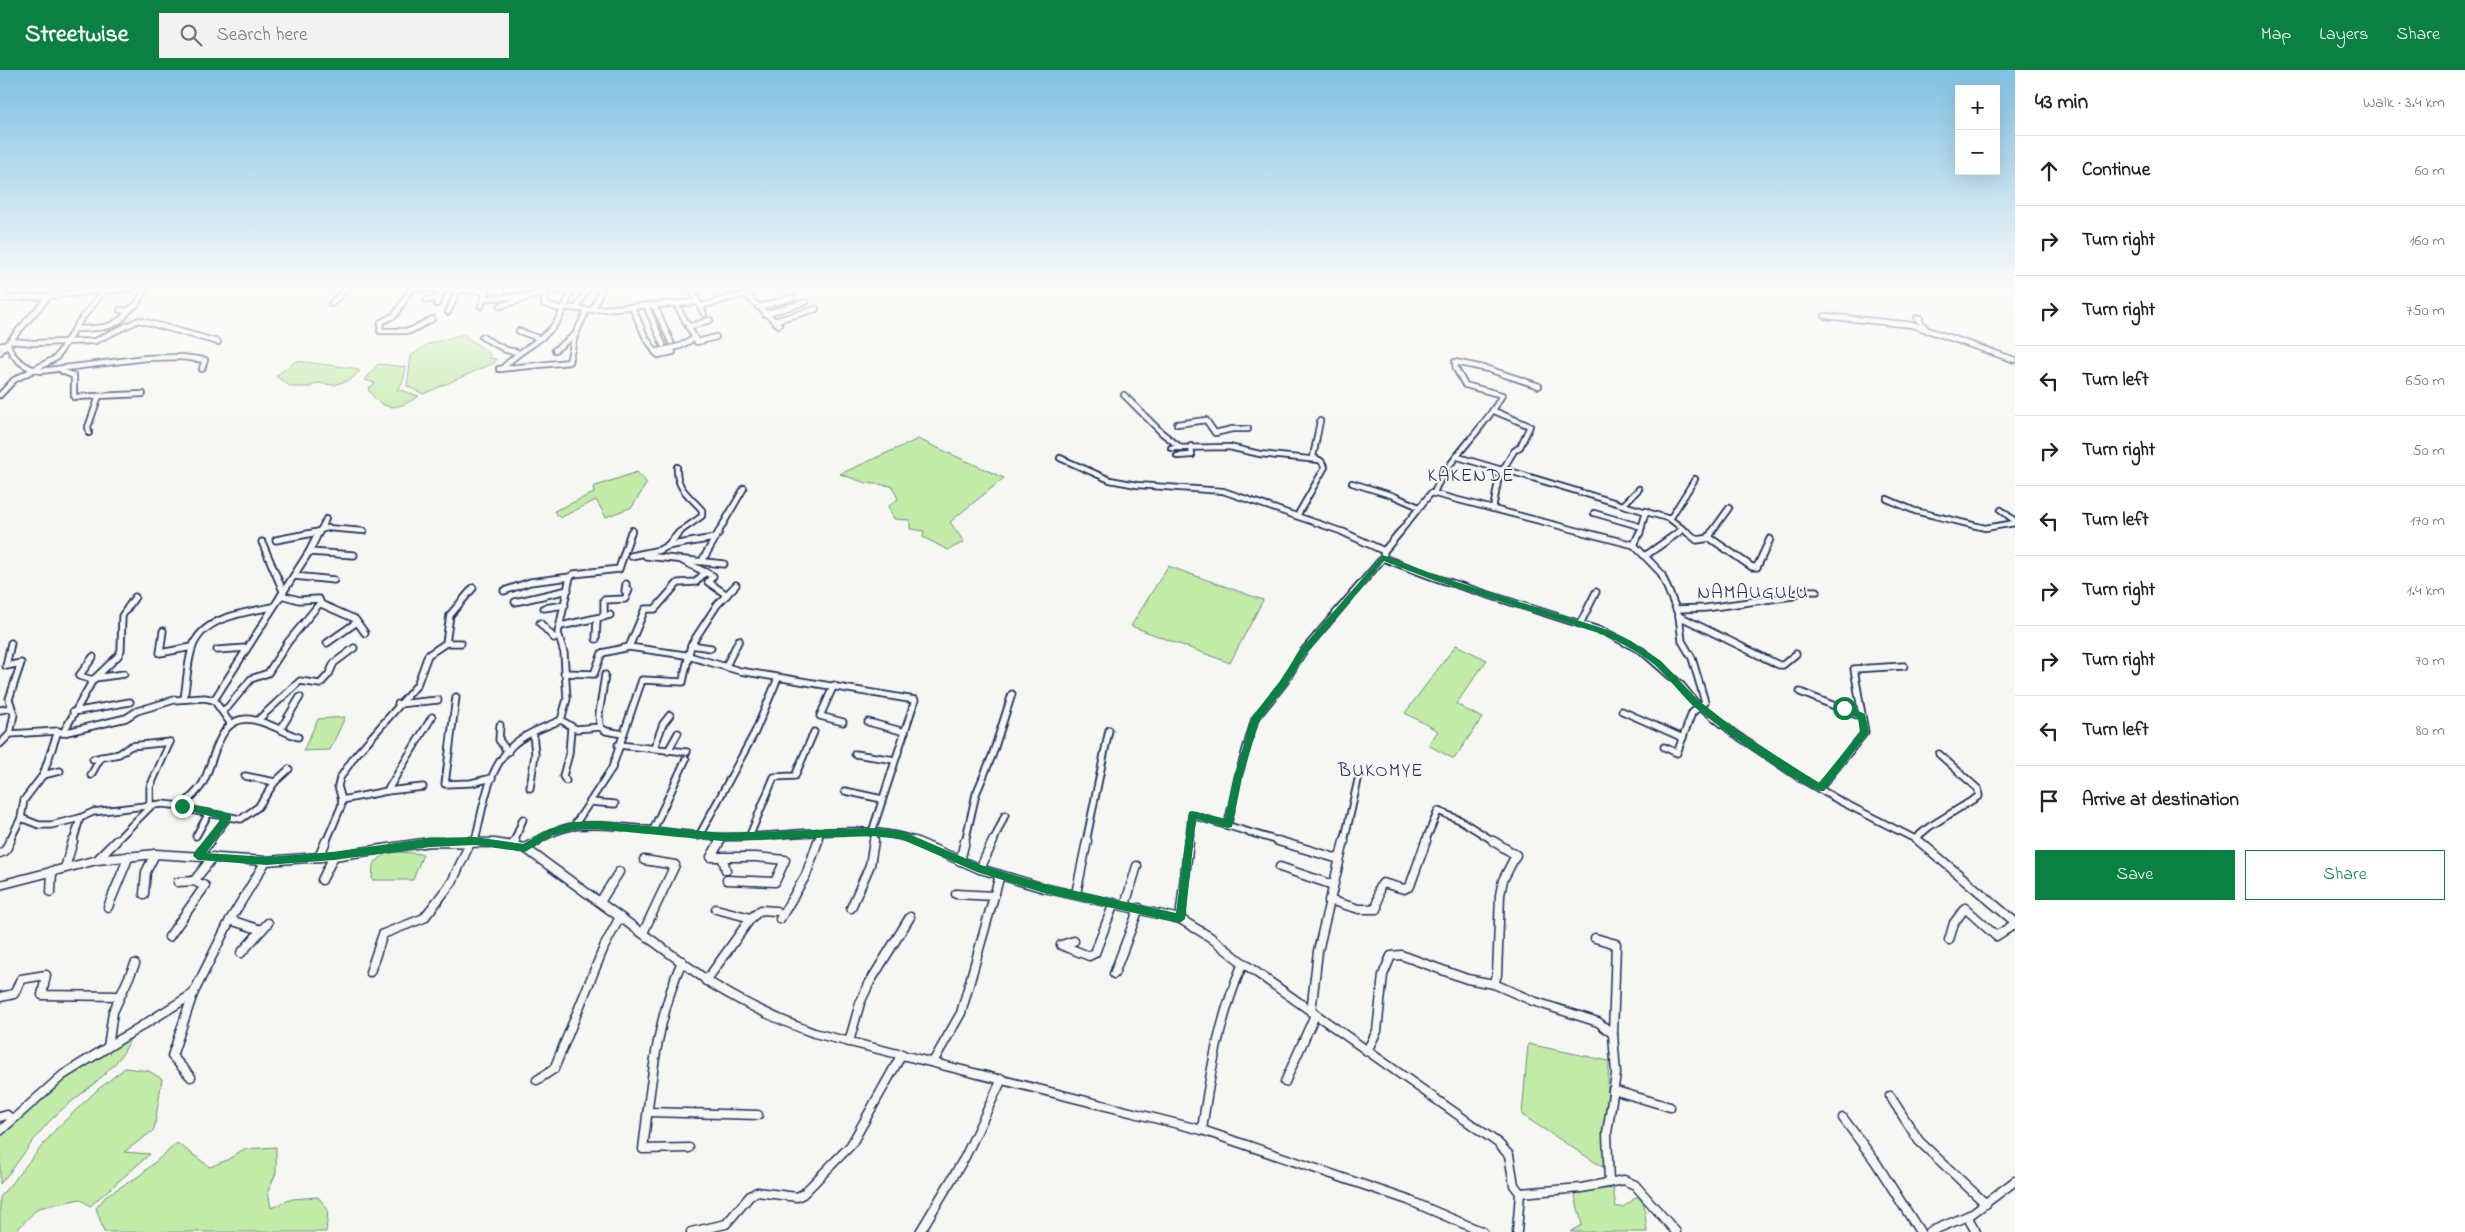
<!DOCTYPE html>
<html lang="en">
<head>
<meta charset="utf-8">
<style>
  :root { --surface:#fff; --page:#f2f2f2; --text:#222; --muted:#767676; --line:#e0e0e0; --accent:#0b8043 }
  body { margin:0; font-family:"Indie Flower",sans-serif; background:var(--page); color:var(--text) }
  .controls { position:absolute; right:15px; top:15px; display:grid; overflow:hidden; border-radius:0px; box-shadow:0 5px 20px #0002 }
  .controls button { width:45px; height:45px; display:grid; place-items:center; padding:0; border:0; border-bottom:1px solid var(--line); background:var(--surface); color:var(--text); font:25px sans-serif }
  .stop { position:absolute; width:15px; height:15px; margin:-11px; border:4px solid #0b8043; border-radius:50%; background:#fff }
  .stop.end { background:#0b8043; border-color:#fff; box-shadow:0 1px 5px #0008 }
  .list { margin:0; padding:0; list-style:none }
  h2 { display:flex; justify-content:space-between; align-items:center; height:65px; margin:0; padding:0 20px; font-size:21px }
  h2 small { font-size:16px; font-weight:400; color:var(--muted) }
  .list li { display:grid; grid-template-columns:32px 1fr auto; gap:15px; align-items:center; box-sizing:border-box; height:70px; padding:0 20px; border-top:1px solid var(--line) }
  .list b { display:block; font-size:19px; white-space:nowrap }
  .list em { font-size:16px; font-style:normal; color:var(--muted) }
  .actions { display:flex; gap:10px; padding:15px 20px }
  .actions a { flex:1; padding:11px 0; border:1px solid var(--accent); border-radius:0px; text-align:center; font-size:18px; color:var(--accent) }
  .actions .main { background:var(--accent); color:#fff }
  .icon { flex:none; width:28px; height:28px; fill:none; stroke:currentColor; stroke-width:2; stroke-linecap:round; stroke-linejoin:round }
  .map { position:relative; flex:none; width:2015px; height:1162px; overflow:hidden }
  header { display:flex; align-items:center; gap:30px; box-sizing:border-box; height:70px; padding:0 25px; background:var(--accent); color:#fff }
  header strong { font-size:24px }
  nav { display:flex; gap:28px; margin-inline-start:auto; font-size:18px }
  .search { width:350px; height:45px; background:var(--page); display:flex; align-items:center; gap:12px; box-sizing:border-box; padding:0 18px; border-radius:0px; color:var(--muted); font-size:19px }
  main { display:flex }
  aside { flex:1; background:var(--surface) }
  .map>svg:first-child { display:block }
</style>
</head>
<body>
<header>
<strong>Streetwise</strong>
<div class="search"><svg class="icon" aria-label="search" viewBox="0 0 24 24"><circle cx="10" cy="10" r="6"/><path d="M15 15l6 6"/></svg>Search here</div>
<nav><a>Map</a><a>Layers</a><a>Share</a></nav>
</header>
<main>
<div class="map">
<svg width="2015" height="1162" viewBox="0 0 2015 1162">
  <rect width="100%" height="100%" fill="#f6f6f2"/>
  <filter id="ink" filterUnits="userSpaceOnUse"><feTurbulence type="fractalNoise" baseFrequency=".02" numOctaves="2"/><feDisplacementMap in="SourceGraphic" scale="10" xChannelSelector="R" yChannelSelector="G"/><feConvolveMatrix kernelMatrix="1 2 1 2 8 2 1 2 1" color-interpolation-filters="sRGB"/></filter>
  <g filter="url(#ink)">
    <!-- green -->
    <g fill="#c1eba7" stroke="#6e8d82">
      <path d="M463,264c9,8 19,12 27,20l-1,4 7,1 -2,4 -71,31 -16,-8 4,-30 17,-12z"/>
      <path d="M296,291l57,7 7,3 -10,9 -16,5 -17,-2 -7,4h-19l-15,-11z"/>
      <path d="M378,294l28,3 -3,15 -6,7 22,7c-19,12 -35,19 -51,-7l7,-6 -10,-3z"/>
      <path d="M918,369l86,39 -54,44 14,20 -16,8 -25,-13 1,-6 -14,-2v-9l-16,-1 -6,-12 10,-8 -6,-13 -26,-3 -26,-9z"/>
      <path d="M637,402l10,11 -15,24 -26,10 -10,-17 -36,18 -6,-7 40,-18 -1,-6z"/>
      <path d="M1168,496l95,34 -33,63 -99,-37z"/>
      <path d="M1456,575l31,15 -31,44 26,14 -28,41 -26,-14 10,-14 -33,-18z"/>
      <path d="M345,647l-15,33 -27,1 15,-32z"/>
      <path d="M389,781l34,3 -10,26h-41l1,-16z"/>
      <path d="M133,959c-8,42 -59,65 -86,95 -17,19 -30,41 -47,60v-53l37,-34z"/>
      <path d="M1528,974l81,17 -5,107 -82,-53z"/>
      <path d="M125,998l24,3 13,8 -8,51 -30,22 26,2 -60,52 -10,-7 -42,9 -23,24h-15v-35l56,-68 40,-38z"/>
      <path d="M177,1073l33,24 17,-7 17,-11 32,-2v26l-8,18 3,17 21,-9 26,-2 10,13 -2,22h-222l-8,-24 11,-13 32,-19z"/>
      <path d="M1613,1118l3,19h7l15,-11 6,9 3,27h-77l12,-7 -7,-29 4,-5z"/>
    </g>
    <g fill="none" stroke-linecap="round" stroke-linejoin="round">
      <!-- minor-far2 casing -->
      <g stroke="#1b2f5e" stroke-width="8">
        <g id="minor-far2">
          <path d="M411,218l76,3"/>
          <path d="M691,218l13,26"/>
          <path d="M411,219l-16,26 -14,7 -1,9h30l22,-12"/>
          <path d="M507,220l25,-2"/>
          <path d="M545,220l-1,14 19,6"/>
          <path d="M556,221l1,-3"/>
          <path d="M0,228l7,-10"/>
          <path d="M484,228l40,-1"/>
          <path d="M0,229l49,-3 7,-8"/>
          <path d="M426,230l14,-2"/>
          <path d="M331,234l16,-16"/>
          <path d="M437,234l6,-15"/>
          <path d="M676,234l21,38 19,-5"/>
          <path d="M646,235l17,40"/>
          <path d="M654,235l17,37"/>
          <path d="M481,236l4,-12"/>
          <path d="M500,236l46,-14"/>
          <path d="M701,236l44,-12 34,31"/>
          <path d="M577,237l11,-19"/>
          <path d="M632,237l13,29 11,17 2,2 15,-3"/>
          <path d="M758,237l34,-9"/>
          <path d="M593,239l9,-21"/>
          <path d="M587,240l111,-8"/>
          <path d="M128,241l8,-6 10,-17"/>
          <path d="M448,242l10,-22"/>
          <path d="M765,244l41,-12"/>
          <path d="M1825,246l88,9 102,35"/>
          <path d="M1920,248h-3l10,12"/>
          <path d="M774,251l42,-12"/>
          <path d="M688,257l22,-7"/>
          <path d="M76,259c21,-1 40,1 52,-18l-8,-1"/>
          <path d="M519,261l19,7"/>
          <path d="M482,267l24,13 11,2"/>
          <path d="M10,271l24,2 61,-2 44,-21 79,22"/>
          <path d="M0,276l8,-2c4,15 18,24 32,27l106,-13 36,-1 23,3 -3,9"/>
          <path d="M555,280l21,-16"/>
          <path d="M0,282l49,-56 56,-6"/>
          <path d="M655,282l25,-6 15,-8"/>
          <path d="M499,299l70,-7 6,-27 12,-25 -24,-3"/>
          <path d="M502,299c14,-17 34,-24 49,-40 11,-11 15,-27 22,-41"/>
          <path d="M62,301l12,5v21l69,-3"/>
          <path d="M0,325l14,-15 42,-22 23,-36 25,-31 30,-3"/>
          <path d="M1124,325l38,38 18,14"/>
          <path d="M1177,354l29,-4 9,13 17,-4h16"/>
          <path d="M89,363l-1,-6 11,-31"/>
          <path d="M1171,378l58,-1 31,7 59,6"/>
          <path d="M1177,386l15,-1 -1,-9"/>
          <path d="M1458,387l44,13"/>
          <path d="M1060,388l50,22 27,5 86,6 123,42"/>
          <path d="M677,397c-1,22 12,28 25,43v6l-24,17"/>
          <path d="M1503,399l167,50 18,14"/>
          <path d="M1352,413l42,13 25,11"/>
          <path d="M1434,423c13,-34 51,-64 68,-98l-37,-10 -9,-16 -1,-7 33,7 51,17"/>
          <path d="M1887,429l28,12 70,17 30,-5"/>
          <path d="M1625,433l14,-14"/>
          <path d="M1493,439l6,-33 15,-25 6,-4 10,-21 -36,-15"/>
          <path d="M2001,440l14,11"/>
          <path d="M1594,443l48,14"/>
          <path d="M1297,446l28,-49 -4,-6 -8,-4 7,-36"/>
          <path d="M1670,449l25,-40"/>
          <path d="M320,460l7,-2 37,3"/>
          <path d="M312,463l6,-1"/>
          <path d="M319,463l7,-14"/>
          <path d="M631,463l1,-3"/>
          <path d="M718,463l26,-45"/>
          <path d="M1399,463l32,-40 156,40"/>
          <path d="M1640,463l6,-22"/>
          <path d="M1678,463l4,-3"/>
          <path d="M1711,463l18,-25"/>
        </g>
      </g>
      <!-- minor-far1 casing -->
      <g stroke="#1b2f5e" stroke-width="9">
        <g id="minor-far1">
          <path d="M1343,462l41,19"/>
          <path d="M1583,462l51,13 27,28 18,43 3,25 10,17 13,44 -13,11 -15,40 -13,-6"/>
          <path d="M1687,462l10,8 13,-2 42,29h5l13,-28"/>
          <path d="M1708,468l4,-6"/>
          <path d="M276,470l42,-8"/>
          <path d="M262,472l21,49"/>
          <path d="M1634,475l6,-13"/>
          <path d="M667,476l47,-8"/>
          <path d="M309,482l45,3"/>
          <path d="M631,486l29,-6 7,-4 13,-14"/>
          <path d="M646,486l78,8"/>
          <path d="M1645,486l34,-24"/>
          <path d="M1383,488l53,20 169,54 37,19 40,35 13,16 40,32 62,42 43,25 81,41"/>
          <path d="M683,491l30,15 -5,6 19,13"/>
          <path d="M702,491l17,-29"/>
          <path d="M705,502l-9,10 -18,1 -23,26h-10l-16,38 56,8 55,16 175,29 -43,132"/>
          <path d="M294,506l40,4"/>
          <path d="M504,521l26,-9 40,-5"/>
          <path d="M281,525l18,5 20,-1 2,5 34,15 10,14"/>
          <path d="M515,532l53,-12"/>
          <path d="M544,538l21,-3"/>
          <path d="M1677,539l29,-1 87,-12 8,-5h16"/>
          <path d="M1679,546l100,49h4l13,-11"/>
          <path d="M604,547v-17l21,-1 4,-9 -4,1 1,-7"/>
          <path d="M540,553l14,15 4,-1"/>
          <path d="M1580,554l16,-32"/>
          <path d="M561,556l49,-11"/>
          <path d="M163,561l-3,22 32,-6"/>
          <path d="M596,569l1,-20"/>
          <path d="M327,573l30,-21"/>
          <path d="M446,573l4,-28 23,-27"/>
          <path d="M691,575l20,3"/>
          <path d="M217,580l30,-2"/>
          <path d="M93,587l-14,19 14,4"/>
          <path d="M726,596l13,-26"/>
          <path d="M564,603l30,1 8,-21 27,-6"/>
          <path d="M95,608l29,-4"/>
          <path d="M834,615l-14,31 23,6"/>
          <path d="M1800,622l62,25"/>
          <path d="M456,627l-11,87 26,-1 21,-5"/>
          <path d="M184,628c3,-16 3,-34 8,-49 9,-32 54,-37 81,-42"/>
          <path d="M398,634l40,-4"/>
          <path d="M0,640l11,-2"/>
          <path d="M222,641l6,-4 23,-28 17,-6 20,-31 32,-39"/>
          <path d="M1622,641l61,27"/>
          <path d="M73,642l57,-10"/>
          <path d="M258,650l42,-39 20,3 9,-10 5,-11 20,-15"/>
          <path d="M561,650l15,9 24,-2 6,4 17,3"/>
          <path d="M868,652l37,10"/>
          <path d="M230,653l-16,-23 95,-148 10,-20"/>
          <path d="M500,655l-1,15 9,12"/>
          <path d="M600,657l-1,-13 6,-39"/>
          <path d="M280,660l20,-33"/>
          <path d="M63,663l30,-53 25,-24 3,-6 1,-34 13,-19"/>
          <path d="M10,664l48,-3 5,2 63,-15 11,-7 37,-11 31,-2 9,2"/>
          <path d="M0,674l10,-10 4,-20 -5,-15 12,-36 -15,3 5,-23"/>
          <path d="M618,675l69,7"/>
          <path d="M654,678l9,-24 7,-9"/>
          <path d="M668,681l10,-18"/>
          <path d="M855,684l40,6"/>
          <path d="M93,689l26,-5 12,-8 39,-4"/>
          <path d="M43,705l17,-4"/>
          <path d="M91,705l10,-18"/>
          <path d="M245,706l30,6"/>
          <path d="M566,711l-3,-5 6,-22 2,-26"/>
          <path d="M530,718l5,-34 -2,-21"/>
          <path d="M1820,718l45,-56 -11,-63 50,-3"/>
          <path d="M387,721l45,-74"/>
          <path d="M845,721l37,8"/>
          <path d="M342,730l45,-9 36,-4"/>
          <path d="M590,732l25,2"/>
          <path d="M182,736c7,-7 16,-14 21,-23 12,-23 15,-71 51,-63 16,3 29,12 44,17"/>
          <path d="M21,748l18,7h12l29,-7 13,-6 69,-8 20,2 14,5 45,8 17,-12 17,-25 14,-13"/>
          <path d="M1228,754l10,-47 17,-58 29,-36 18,-30 81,-95 1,-7 16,-19"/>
          <path d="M574,756l38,-58 30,-88 41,2 8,-37 26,-40 19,-20"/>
          <path d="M653,760l33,-71"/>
          <path d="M750,765l24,-58 21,-1 19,-44"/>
          <path d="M196,766l13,-23"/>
          <path d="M699,766l56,-104 23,-54"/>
          <path d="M1916,768l13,-11 50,-31 -1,-7 -39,-35"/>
          <path d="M475,771c8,-32 12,-72 38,-96 13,-12 32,-18 48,-25l6,-21 -3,-46 -6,-20 12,-56 4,-3 45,-5 12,-37"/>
          <path d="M9,772l12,-24 3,-18 19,-25 15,-44"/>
          <path d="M73,772l7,-24"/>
          <path d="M115,772l35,-35v-20l20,-45"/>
          <path d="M209,772l19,-25"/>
          <path d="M326,772l15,-35 1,-7 -4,-14 2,-8 15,-22 62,-71 11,-30 18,-12h15"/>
          <path d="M514,772l9,-23"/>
          <path d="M535,772c13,-8 27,-15 42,-16 48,-3 96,9 144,11 57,2 146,-17 197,5"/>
          <path d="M719,772l3,-5"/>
          <path d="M817,772l3,-8"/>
          <path d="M874,772l1,-9"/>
          <path d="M965,772l11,-48 16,-38 20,-62"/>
          <path d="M993,772l12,-27"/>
          <path d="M1086,772l23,-112"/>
          <path d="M1189,772l3,-27 90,27"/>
          <path d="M1344,772l14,-62"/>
          <path d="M1425,772l13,-31 22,9 35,22"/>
        </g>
      </g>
      <!-- minor casing -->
      <g stroke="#1b2f5e" stroke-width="11">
        <g id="minor">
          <path d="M720,771l-9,16h45l29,3 -10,22 -48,-2"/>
          <path d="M915,771l65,28 64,19 136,31"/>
          <path d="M1189,771l-9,78 30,18 33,26 255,180 11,12 5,30 6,8 61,-5 43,-8 11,5 41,47"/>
          <path d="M1278,771l61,18"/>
          <path d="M1919,771l96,81"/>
          <path d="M513,775l2,-4"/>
          <path d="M525,778l12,-7"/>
          <path d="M0,783l5,-2 5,-10"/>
          <path d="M198,786l12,-15"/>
          <path d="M319,787l7,-16"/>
          <path d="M98,789l18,-18"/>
          <path d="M723,789l3,11"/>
          <path d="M960,791l5,-20"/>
          <path d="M1280,797l53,18"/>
          <path d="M65,798l8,-27"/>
          <path d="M980,799l13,-28"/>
          <path d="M322,810l12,-24"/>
          <path d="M194,811l19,-24"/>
          <path d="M0,815l97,-25 58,-6 111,7 68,-5 96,-14 65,1 30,5 187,136c33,20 66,36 102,49l388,97 206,70 75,32"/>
          <path d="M51,822l1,-21"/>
          <path d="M144,824l2,-22 9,-18"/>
          <path d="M956,824l38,2"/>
          <path d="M1076,824l11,-53"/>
          <path d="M1329,830l30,9h18l2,-21 4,-5 21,6 6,-3 16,-45"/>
          <path d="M600,832l19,-30"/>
          <path d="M1125,835l12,-39"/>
          <path d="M108,837l21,-51"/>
          <path d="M851,838l19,-43 4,-24"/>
          <path d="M716,839l35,9"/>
          <path d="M780,849l26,-44 12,-34"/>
          <path d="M230,850l31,10"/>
          <path d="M643,863l32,-68 -31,-5"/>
          <path d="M169,867l36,-51 -11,-5 -16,1"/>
          <path d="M1949,870l5,-17 11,-15 31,28 19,-12"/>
          <path d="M1074,871l-13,4 28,11 6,-3 19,-50"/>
          <path d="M241,883l27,-30"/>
          <path d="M682,891c-26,60 -31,124 -39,188l46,-1"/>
          <path d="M370,902l13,-38 41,-16 28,-36 19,-41"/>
          <path d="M1114,904l25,-66"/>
          <path d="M706,911l45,-63 10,-8 15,1"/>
          <path d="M1494,914l39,17 65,21 15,12 3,-90 -21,-6"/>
          <path d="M0,927l14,-3 7,-15 25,-4 -4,20 77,1"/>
          <path d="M1311,942l7,-61 26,-110"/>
          <path d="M849,972l11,-39 10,-21 40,-65"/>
          <path d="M108,977l5,-35 22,-48"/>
          <path d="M1367,981l10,-20 6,-56 8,-19 10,-1 66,24 27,5 3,-9 3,-80 3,-15 13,-25 -23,-14"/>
          <path d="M933,992l28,-49 39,-138"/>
          <path d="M191,1007l-19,-21 21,-62"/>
          <path d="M537,1010l17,-11 50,-122 16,-30"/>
          <path d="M1285,1012l30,-67"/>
          <path d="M1613,1020l57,17"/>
          <path d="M1890,1026l29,45 67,63"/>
          <path d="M648,1042l110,3"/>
          <path d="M0,1047l7,-2 5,4"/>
          <path d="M1843,1048l32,43 45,71"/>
          <path d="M1202,1060c8,-58 18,-113 41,-167"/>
          <path d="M0,1061l63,-56 130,-81 37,-74 36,-59"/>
          <path d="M1609,1113l-2,-50 9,-59 -3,-40"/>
          <path d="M1967,1146l9,16"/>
          <path d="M691,1162l35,-8 24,-28 7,-4 40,5 6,-3 48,-49 51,-91"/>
          <path d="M920,1162l45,-75 37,-78"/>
          <path d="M1517,1162l3,-39"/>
          <path d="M1929,1162l41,-17 45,-34"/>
        </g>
      </g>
      <!-- minor-far2 -->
      <use href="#minor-far2" stroke="#f6f6f2" stroke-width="4.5"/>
      <!-- minor-far1 -->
      <use href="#minor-far1" stroke="#f6f6f2" stroke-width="5.5"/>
      <!-- minor -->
      <use href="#minor" stroke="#f6f6f2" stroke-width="8"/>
    </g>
  </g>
  <!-- sky -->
  <linearGradient id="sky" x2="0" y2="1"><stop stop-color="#7fc0e3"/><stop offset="0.57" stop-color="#fbfbf9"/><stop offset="1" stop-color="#fbfbf9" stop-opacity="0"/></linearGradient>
  <rect width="2015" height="381" fill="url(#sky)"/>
  <!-- route -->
  <path fill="#0b8043" d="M1383,485l55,21 170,54 23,11 30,20 37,39 41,32 80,51 41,-51 -2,-14 -17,-7v-5h6l18,8 4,18 -45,59c-15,4 -117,-73 -133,-87 -12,-12 -23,-27 -36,-39 -16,-13 -34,-22 -53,-31l-169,-54 -49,-19 -79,94 -18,30 -28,36 -17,56 -10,50 -4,1 -32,-9 -11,100 -5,4 -136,-30 -67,-21 -76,-33 -29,-3 -150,5 -126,-12 -22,1 -23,6 -26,16 -50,-7 -45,2 -96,13 -68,5 -68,-5 -5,-4 1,-3 27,-34 -39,-10 -5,-3 5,-4 49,12v5l-25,34 60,4 68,-5 96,-14 45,-1 48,7 26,-15 25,-7 22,-1 126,12 150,-5 30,3 79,34 63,19 132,29 13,-101 3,-1 33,8 9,-42 18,-60 29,-37 18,-29z"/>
  <g text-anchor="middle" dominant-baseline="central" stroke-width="4" stroke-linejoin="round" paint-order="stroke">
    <!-- quarter labels -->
    <g font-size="19" letter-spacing="1" fill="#1b2f5e" stroke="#f6f6f2">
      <text x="1471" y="406">KAKENDE</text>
      <text x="1753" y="523">NAMAUGULU</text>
      <text x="1381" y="701">BUKOMYE</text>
    </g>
  </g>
</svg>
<div class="controls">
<button>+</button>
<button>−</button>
</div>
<div class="stop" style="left:1844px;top:638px"></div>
<div class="stop end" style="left:182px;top:736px"></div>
</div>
<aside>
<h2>43 min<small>Walk · 3.4 km</small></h2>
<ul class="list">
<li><svg class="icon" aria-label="ahead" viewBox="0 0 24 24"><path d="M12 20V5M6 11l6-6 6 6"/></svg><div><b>Continue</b></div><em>60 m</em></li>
<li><svg class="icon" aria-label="right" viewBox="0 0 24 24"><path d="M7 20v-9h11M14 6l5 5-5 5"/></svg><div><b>Turn right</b></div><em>160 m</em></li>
<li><svg class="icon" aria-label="right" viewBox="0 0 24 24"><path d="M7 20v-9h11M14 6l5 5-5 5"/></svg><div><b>Turn right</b></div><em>750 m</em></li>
<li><svg class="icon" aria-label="left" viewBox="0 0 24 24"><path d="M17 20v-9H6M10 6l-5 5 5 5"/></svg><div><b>Turn left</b></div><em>650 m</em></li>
<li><svg class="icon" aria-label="right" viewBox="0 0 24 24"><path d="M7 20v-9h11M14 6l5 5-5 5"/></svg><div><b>Turn right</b></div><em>50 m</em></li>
<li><svg class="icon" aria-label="left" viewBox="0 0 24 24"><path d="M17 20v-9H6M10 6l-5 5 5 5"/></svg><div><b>Turn left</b></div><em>170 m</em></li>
<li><svg class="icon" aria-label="right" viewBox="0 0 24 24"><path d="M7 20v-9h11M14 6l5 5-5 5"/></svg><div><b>Turn right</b></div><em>1.4 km</em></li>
<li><svg class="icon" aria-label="right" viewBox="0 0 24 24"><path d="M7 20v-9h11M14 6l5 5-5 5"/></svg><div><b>Turn right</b></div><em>70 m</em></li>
<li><svg class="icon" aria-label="left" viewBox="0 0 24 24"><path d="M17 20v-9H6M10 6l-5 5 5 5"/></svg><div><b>Turn left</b></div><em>80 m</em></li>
<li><svg class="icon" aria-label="arrive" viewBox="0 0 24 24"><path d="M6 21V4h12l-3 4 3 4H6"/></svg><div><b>Arrive at destination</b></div></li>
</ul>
<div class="actions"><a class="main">Save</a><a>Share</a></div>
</aside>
</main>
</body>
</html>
